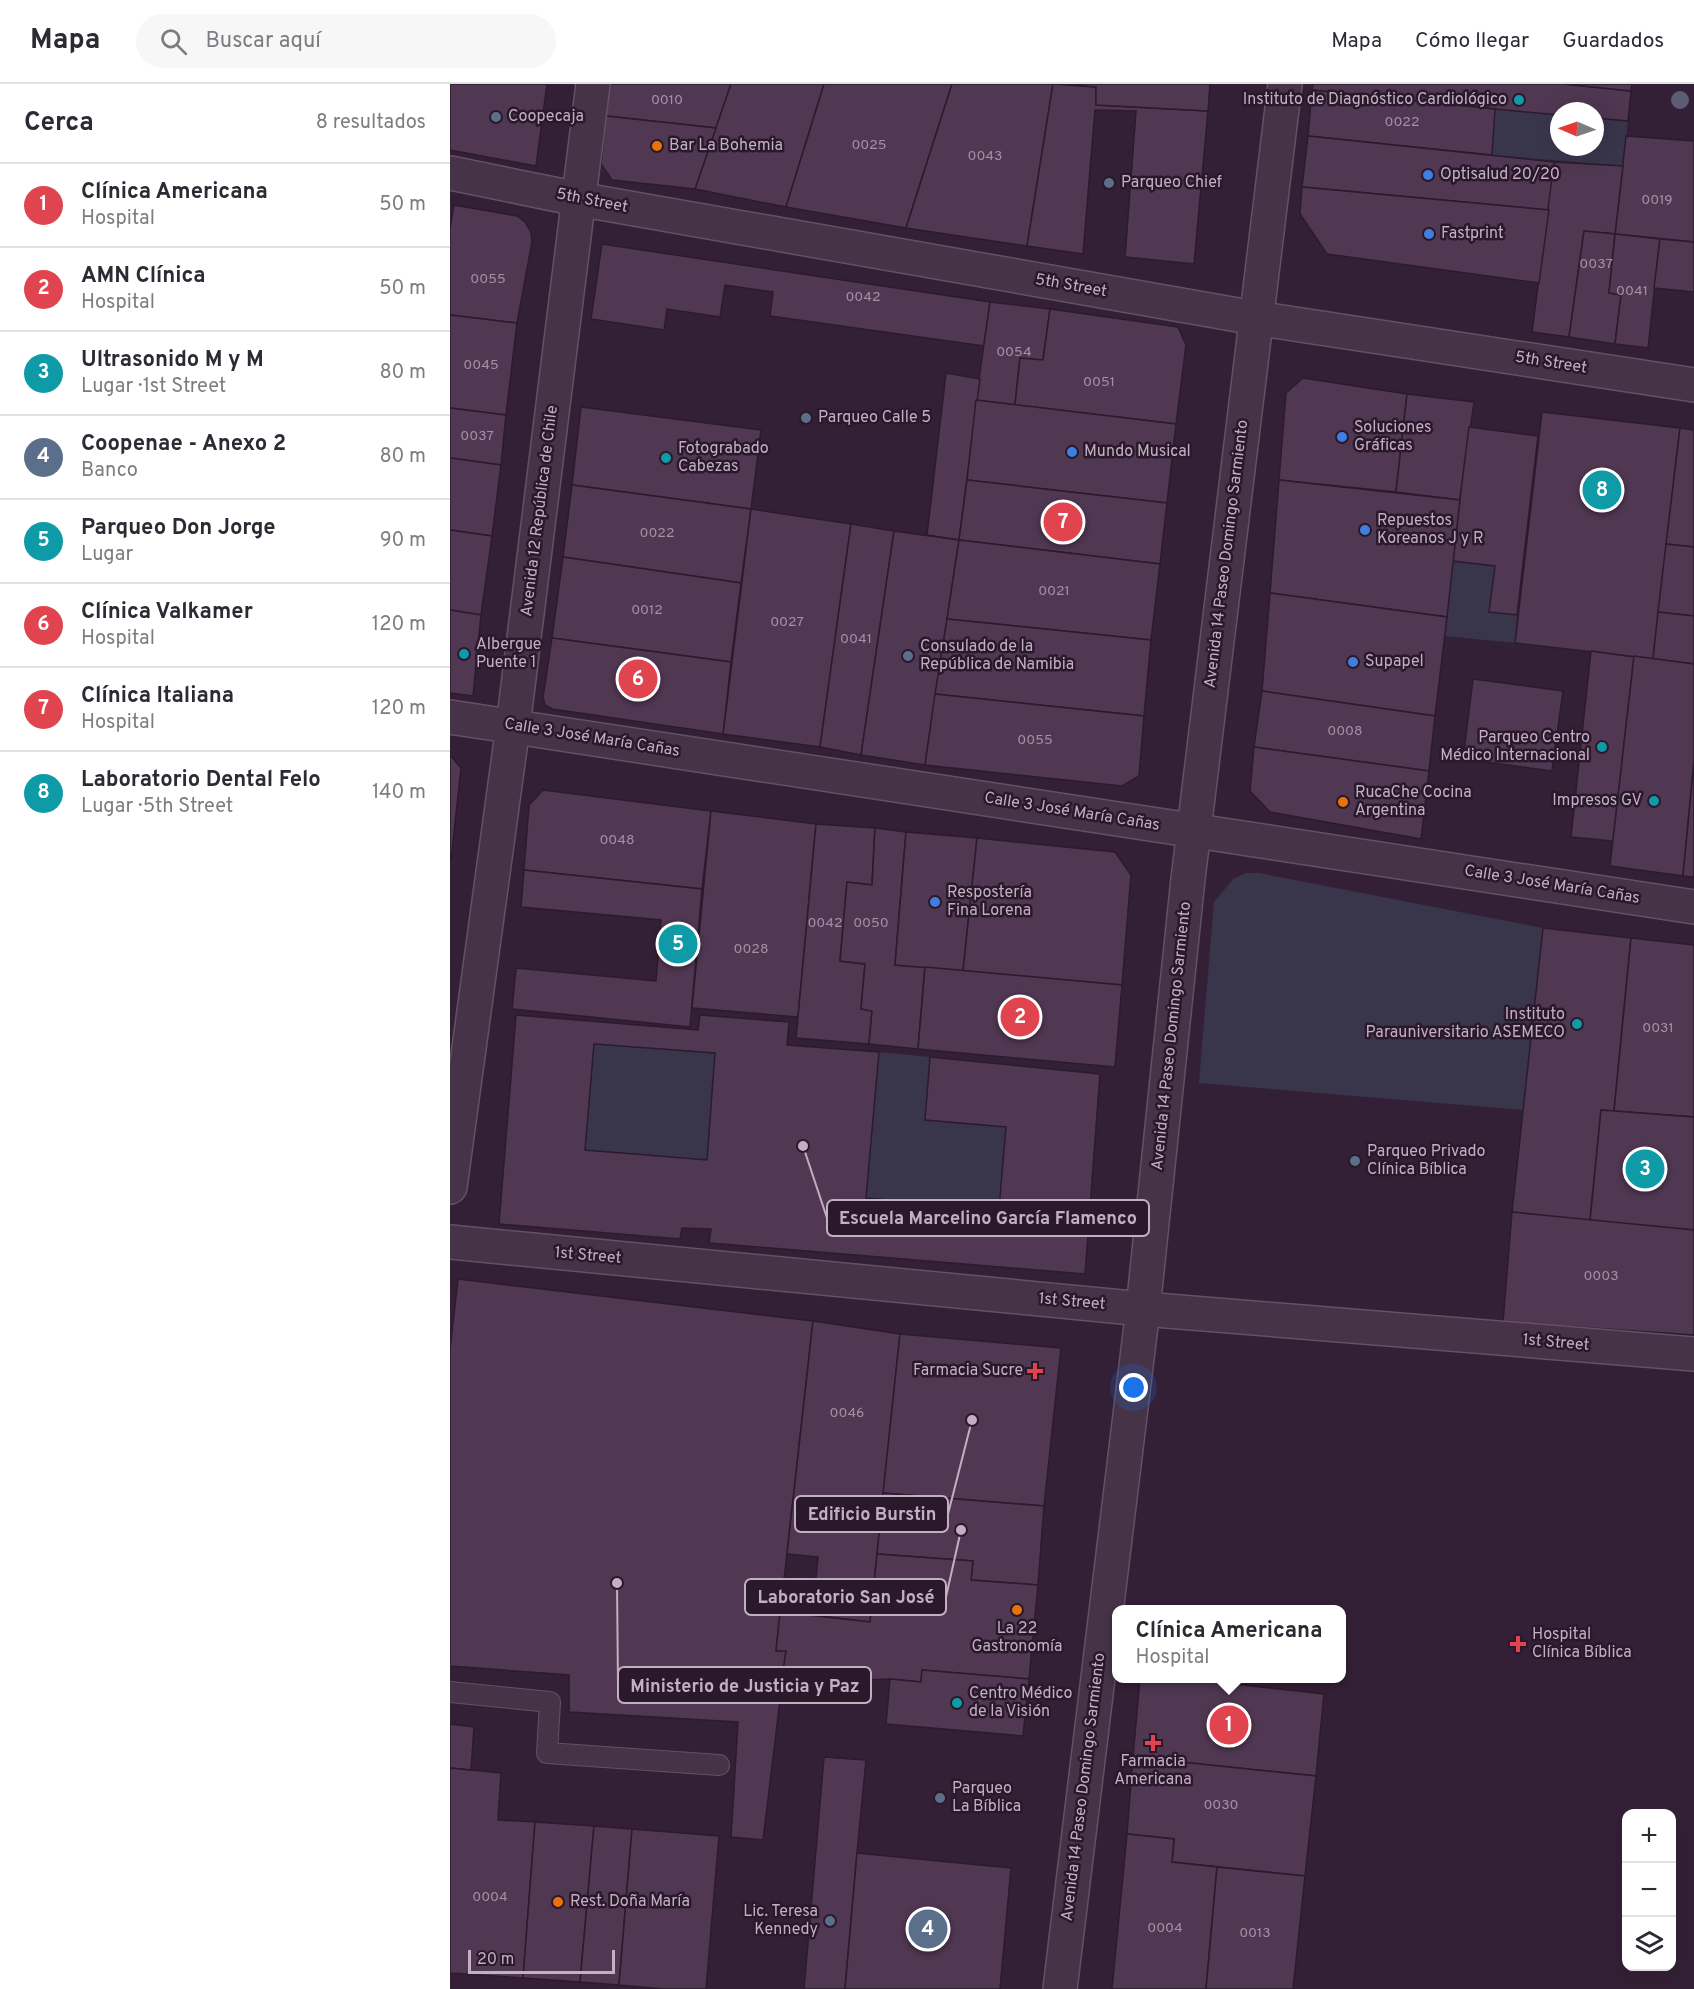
<!DOCTYPE html>
<html lang="es">
<head>
<meta charset="utf-8">
<style>
  :root { --surface:#fff; --page:#f7f7f7; --text:#2b2b33; --muted:#7c7c81; --line:#e1e1e2; --accent:#84528a }
  body { margin:0; font-family:Overpass,sans-serif; background:var(--page); color:var(--text) }
  .controls { position:absolute; right:18px; bottom:18px; display:grid; overflow:hidden; border-radius:12px; box-shadow:0 6px 24px #0002 }
  .controls button { width:54px; height:54px; display:grid; place-items:center; padding:0; border:0; border-bottom:2px solid var(--line); background:var(--surface); color:var(--text); font:30px sans-serif }
  .compass { position:absolute; left:1100px; top:18px; width:54px; height:54px; border-radius:50%; background:var(--surface); box-shadow:0 6px 24px #0002; rotate:272deg }
  .scale { position:absolute; left:18px; bottom:15px; width:147px; box-sizing:border-box; padding-left:6px; border:3px solid #c3aec4; border-top:0; font-size:16px; line-height:21px; white-space:nowrap; color:#c3aec4; -webkit-text-stroke:4px #2a192b; paint-order:stroke }
  .you { position:absolute; left:684px; top:1304px; width:21px; height:21px; margin:-15px; border:4px solid #fff; border-radius:50%; background:#1a73e8; box-shadow:0 0 0 9px #1a73e833 }
  .badge { display:grid; place-items:center; width:39px; height:39px; border-radius:50%; background:var(--accent); color:#fff; font-size:20px; font-weight:700 }
  .pin { position:absolute; translate:-50% -50%; border:3px solid #fff; box-shadow:0 2px 6px #0006 }
  .popup { position:absolute; left:662px; top:1521px; width:234px; height:78px; box-sizing:border-box; display:grid; place-content:center; border-radius:12px; background:var(--surface); filter:drop-shadow(0 2px 4px #0005); font-size:20px; white-space:nowrap; color:var(--muted) }
  .popup b { font-size:22px; color:var(--text) }
  .popup::after { content:''; position:absolute; left:50%; top:100%; margin-left:-12px; border:12px solid transparent; border-top-color:var(--surface) }
  .list { margin:0; padding:0; list-style:none }
  h2 { display:flex; justify-content:space-between; align-items:center; height:78px; margin:0; padding:0 24px; font-size:26px }
  h2 small { font-size:20px; font-weight:400; color:var(--muted) }
  .list li { display:grid; grid-template-columns:39px 1fr auto; gap:18px; align-items:center; box-sizing:border-box; height:84px; padding:0 24px; border-top:2px solid var(--line) }
  .list b { display:block; font-size:22px; white-space:nowrap }
  .list p { margin:0; font-size:20px; white-space:nowrap; color:var(--muted) }
  .list em { font-size:20px; font-style:normal; color:var(--muted) }
  .icon { flex:none; width:33px; height:33px; fill:none; stroke:currentColor; stroke-width:2; stroke-linecap:round; stroke-linejoin:round }
  .map { position:relative; flex:none; width:1244px; height:1905px; overflow:hidden }
  header { display:flex; align-items:center; gap:36px; box-sizing:border-box; height:84px; padding:0 30px; background:var(--surface); border-bottom:2px solid var(--line) }
  header strong { font-size:28px }
  nav { display:flex; gap:33px; margin-inline-start:auto; font-size:21px }
  .search { width:420px; height:54px; background:var(--page); display:flex; align-items:center; gap:15px; box-sizing:border-box; padding:0 21px; border-radius:33px; color:var(--muted); font-size:22px }
  main { display:flex }
  aside { flex:1; background:var(--surface) }
  .map>svg:first-child { display:block }
</style>
</head>
<body>
<header>
<strong>Mapa</strong>
<div class="search"><svg class="icon" aria-label="search" viewBox="0 0 24 24"><circle cx="10" cy="10" r="6"/><path d="M15 15l6 6"/></svg>Buscar aquí</div>
<nav><a>Mapa</a><a>Cómo llegar</a><a>Guardados</a></nav>
</header>
<main>
<aside>
<h2>Cerca<small>8 resultados</small></h2>
<ul class="list">
<li><span class="badge" style="background:#e0444e">1</span><div><b>Clínica Americana</b><p>Hospital</p></div><em>50 m</em></li>
<li><span class="badge" style="background:#e0444e">2</span><div><b>AMN Clínica</b><p>Hospital</p></div><em>50 m</em></li>
<li><span class="badge" style="background:#0f9aa8">3</span><div><b>Ultrasonido M y M</b><p>Lugar · 1st Street</p></div><em>80 m</em></li>
<li><span class="badge" style="background:#5c6f8a">4</span><div><b>Coopenae - Anexo 2</b><p>Banco</p></div><em>80 m</em></li>
<li><span class="badge" style="background:#0f9aa8">5</span><div><b>Parqueo Don Jorge</b><p>Lugar</p></div><em>90 m</em></li>
<li><span class="badge" style="background:#e0444e">6</span><div><b>Clínica Valkamer</b><p>Hospital</p></div><em>120 m</em></li>
<li><span class="badge" style="background:#e0444e">7</span><div><b>Clínica Italiana</b><p>Hospital</p></div><em>120 m</em></li>
<li><span class="badge" style="background:#0f9aa8">8</span><div><b>Laboratorio Dental Felo</b><p>Lugar · 5th Street</p></div><em>140 m</em></li>
</ul>
</aside>
<div class="map">
<svg width="1244" height="1905" viewBox="0 0 1244 1905">
  <rect width="100%" height="100%" fill="#342036"/>
  <!-- green -->
  <g fill="#39354b">
    <path d="M1045,25l64,6v32h36v-29l33,3 -5,45 -131,-11z"/>
    <path d="M1002,477l43,5 -6,46 28,3 -2,28 -71,-7z"/>
    <path d="M796,789h13l284,55 -20,182 -324,-27 15,-181 19,-23z"/>
    <path d="M144,960l121,9 -8,107 -122,-10z"/>
    <path d="M429,968l51,5 -5,63 81,7 -7,82 -133,-11z"/>
  </g>
  <!-- building -->
  <g fill="#503752" stroke="#2c1b2d" stroke-width="1.5" fill-rule="evenodd">
    <path d="M0,0h97l-11,82 -86,-16z"/>
    <path d="M160,0h121l-15,44 -110,-12z"/>
    <path d="M281,0h93l-38,123 -91,-18z"/>
    <path d="M374,0h128l-46,144 -120,-21z"/>
    <path d="M502,0h101l-26,162 -121,-18z"/>
    <path d="M603,0l43,3v18l112,6 -14,153 -69,-7 11,-146 -41,-1 -12,144 -56,-8z"/>
    <path d="M615,0h145l-2,27 -112,-6v-18z"/>
    <path d="M863,0h251l67,7 -3,30 -33,-3v-7h-36v4l-64,-6 -183,-19z"/>
    <path d="M1114,0h68l-1,7z"/>
    <path d="M862,6l183,19 -3,46 -184,-19z"/>
    <path d="M156,32l110,12 -21,61 -83,-9 -11,-16z"/>
    <path d="M858,52l246,26 -5,48 -247,-23z"/>
    <path d="M1176,52l68,5v101l-79,-8z"/>
    <path d="M1104,78l69,4 -8,68 -31,-3 -15,106 -37,-5z"/>
    <path d="M852,103l247,23 -10,73 -212,-29 -27,-40z"/>
    <path d="M4,121l63,11 8,6 6,10 1,10 -15,81 -67,-8v-87z"/>
    <path d="M1134,147l31,3 -6,59 12,2 -6,49 -46,-7z"/>
    <path d="M1165,150l45,5 -12,109 -33,-4 6,-49 -12,-2z"/>
    <path d="M1210,155l34,3v50l-40,-4z"/>
    <path d="M152,160l388,58 -6,44 -214,-30 3,-24 -48,-7 -5,32 -53,-8 -3,21 -73,-11z"/>
    <path d="M540,218l60,7 -7,51 -23,-2 -5,47 -39,-5z"/>
    <path d="M600,225l128,18 8,18 -10,79 -161,-19 5,-47 23,2z"/>
    <path d="M0,231l67,8 -11,92 -56,-7z"/>
    <path d="M496,289l34,6 -21,161 -32,-5z"/>
    <path d="M853,294l104,16 -11,98 -117,-12 7,-87z"/>
    <path d="M957,310l67,8 -14,98 -64,-8z"/>
    <path d="M526,316l200,24 -9,79 -200,-23z"/>
    <path d="M131,323l180,23 -10,79 -179,-24z"/>
    <path d="M0,324l56,7 -5,50 -51,-7z"/>
    <path d="M1092,328l138,16 -27,231 -138,-16z"/>
    <path d="M1019,343l69,9 -21,179 -28,-3 6,-46 -43,-5z"/>
    <path d="M1230,344l14,2v117l-28,-3z"/>
    <path d="M0,374l51,7 -9,71 -42,-6z"/>
    <path d="M517,396l200,23 -7,61 -201,-24z"/>
    <path d="M829,396l181,20 -13,117 -177,-24z"/>
    <path d="M122,401l179,24 -10,74 -178,-26z"/>
    <path d="M301,425l100,15 -31,223 -97,-13z"/>
    <path d="M401,440l43,7 -33,224 -41,-8z"/>
    <path d="M0,446l42,6 -11,79 -31,-5z"/>
    <path d="M444,447l65,9 -34,225 -64,-10z"/>
    <path d="M509,456l201,24 -9,76 -204,-21z"/>
    <path d="M1216,460l28,3v69l-36,-4z"/>
    <path d="M113,473l178,26 -10,79 -179,-24z"/>
    <path d="M820,509l177,24 -12,99 -173,-25z"/>
    <path d="M0,526l31,5 -8,81 -23,-3z"/>
    <path d="M1208,528l36,4v48l-41,-5z"/>
    <path d="M497,535l204,21 -7,76 -209,-22z"/>
    <path d="M102,554l179,24 -8,72 -171,-25 -7,-4 -2,-8z"/>
    <path d="M1141,567l43,6 -21,184 -42,-4z"/>
    <path d="M1184,572l60,8v97l-11,115 -73,-10z"/>
    <path d="M1023,595l90,12 -11,80 -89,-12z"/>
    <path d="M812,607l173,25 -6,55 -175,-24z"/>
    <path d="M485,610l209,22 -5,60 -17,10 -197,-21z"/>
    <path d="M804,663l175,24 -8,68 -151,-27 -20,-21z"/>
    <path d="M0,671l11,13 -10,92h-1z"/>
    <path d="M1244,677v116l-11,-1z"/>
    <path d="M93,706l168,21 -9,78 -178,-19 5,-65z"/>
    <path d="M261,727l105,13 -18,193 -106,-9z"/>
    <path d="M366,740l59,4 -3,57 -25,-3 -7,79 25,3 -4,45 11,2 -3,33 -73,-6z"/>
    <path d="M425,744l31,4 -11,133 30,2 -7,82 -49,-5 3,-33 -11,-2 4,-45 -25,-3 7,-79 25,3z"/>
    <path d="M456,748l71,6 -14,133 -68,-6z"/>
    <path d="M527,754l138,14 16,23 -9,110 -159,-14z"/>
    <path d="M74,786l178,19 -12,138 -178,-18 4,-41 140,13 5,-61 -140,-13z"/>
    <path d="M1093,844l88,10 -17,173 -13,-1 -11,111 -78,-9z"/>
    <path d="M1181,854l63,7v172l-80,-6z"/>
    <path d="M475,883l197,18 -7,82 -197,-18z"/>
    <path d="M66,931l182,15 2,-15 89,7 -2,23 92,7 -13,146 133,11 7,-82 -81,-7 5,-63 170,17 -15,200 -376,-31 2,-14 -29,-1 -2,11 -181,-15zM144,960l121,9 -8,107 -122,-10z"/>
    <path d="M1151,1026l93,7v113l-104,-9z"/>
    <path d="M1062,1128l182,18v105l-191,-13z"/>
    <path d="M8,1195l355,42 -37,330h10l-23,189 -32,-3 7,-115 -169,-10v-37l-119,-9v-317z"/>
    <path d="M363,1237l87,13 -30,288 -58,-7 6,-58 -31,-3z"/>
    <path d="M450,1250l161,14 -17,158 -161,-13z"/>
    <path d="M433,1409l161,13 -6,79 -67,-5 2,-19 -96,-7z"/>
    <path d="M427,1470l96,7 -2,19 67,5 -9,94 -107,-9 -1,12 -31,-3 -109,4 5,-32h-10l4,-39 90,10z"/>
    <path d="M472,1586l107,9 -6,57 -137,-12 4,-45 31,3z"/>
    <path d="M690,1594h40l144,16 -8,82 -183,-19z"/>
    <path d="M0,1640l24,3 -3,43 -21,-2z"/>
    <path d="M374,1673l42,3 -9,93 -12,136h-41z"/>
    <path d="M683,1673l183,19 -11,100 -133,-14 2,-23 -47,-5z"/>
    <path d="M0,1684l51,5 -3,47 37,2 -12,156 -73,-5z"/>
    <path d="M85,1738l59,4 -14,156 -57,-4z"/>
    <path d="M144,1742l38,3 -13,156 -39,-3z"/>
    <path d="M182,1745l87,7 -13,153h-42l-45,-4z"/>
    <path d="M677,1750l47,5 -2,23 45,5 -11,122h-94z"/>
    <path d="M407,1769l154,15 -11,121h-155z"/>
    <path d="M767,1783l88,9 -12,113h-87z"/>
  </g>
  <g fill="none" stroke-linecap="round" stroke-linejoin="round">
    <!-- service casing -->
    <g stroke="#645165" stroke-width="22">
      <path id="service" d="M0,1608l100,10 -3,51 172,12"/>
    </g>
    <!-- minor casing -->
    <g stroke="#645165" stroke-width="36">
      <g id="minor">
        <path d="M0,89l128,26 677,119 439,67"/>
        <path d="M0,633l1244,190"/>
        <path d="M0,1103l63,-461 80,-642"/>
        <path d="M610,1905l83,-680 45,-430 97,-795"/>
      </g>
    </g>
    <!-- tertiary casing -->
    <g stroke="#645165" stroke-width="36">
      <path id="tertiary" d="M0,1158l693,67 551,45"/>
    </g>
    <!-- service -->
    <use href="#service" stroke="#463347" stroke-width="20"/>
    <!-- minor -->
    <use href="#minor" stroke="#463347" stroke-width="33"/>
    <!-- tertiary -->
    <use href="#tertiary" stroke="#463347" stroke-width="33"/>
  </g>
  <!-- trees -->
  <circle fill="#5c5c72" cx="1230" cy="16" r="9"/>
  <!-- markers -->
  <g fill="#0f9aa8" stroke="#2a192b" stroke-width="2">
    <circle cx="1069" cy="16" r="6"/>
    <circle cx="216" cy="374" r="6"/>
    <circle cx="14" cy="570" r="6"/>
    <circle cx="1152" cy="663" r="6"/>
    <circle cx="1204" cy="717" r="6"/>
    <circle cx="1127" cy="940" r="6"/>
    <circle cx="507" cy="1619" r="6"/>
  </g>
  <g fill="#5c6f8a" stroke="#2a192b" stroke-width="2">
    <circle cx="46" cy="33" r="6"/>
    <circle cx="659" cy="99" r="6"/>
    <circle cx="356" cy="334" r="6"/>
    <circle cx="458" cy="572" r="6"/>
    <circle cx="905" cy="1077" r="6"/>
    <circle cx="490" cy="1714" r="6"/>
    <circle cx="380" cy="1837" r="6"/>
  </g>
  <g fill="#e8710a" stroke="#2a192b" stroke-width="2">
    <circle cx="207" cy="62" r="6"/>
    <circle cx="893" cy="718" r="6"/>
    <circle cx="567" cy="1526" r="6"/>
    <circle cx="108" cy="1818" r="6"/>
  </g>
  <g fill="#3f7fe0" stroke="#2a192b" stroke-width="2">
    <circle cx="978" cy="91" r="6"/>
    <circle cx="979" cy="150" r="6"/>
    <circle cx="892" cy="353" r="6"/>
    <circle cx="622" cy="368" r="6"/>
    <circle cx="915" cy="446" r="6"/>
    <circle cx="903" cy="578" r="6"/>
    <circle cx="485" cy="818" r="6"/>
  </g>
  <g fill="#e0444e" stroke="#2a192b" stroke-width="2">
    <path d="M582 1278h6v6h6v6h-6v6h-6v-6h-6v-6h6z"/>
    <path d="M1065 1551h6v6h6v6h-6v6h-6v-6h-6v-6h6z"/>
    <path d="M700 1650h6v6h6v6h-6v6h-6v-6h-6v-6h6z"/>
  </g>
  <g text-anchor="middle" dominant-baseline="central" stroke-width="5" stroke-linejoin="round" paint-order="stroke">
    <!-- number labels -->
    <g font-size="14" fill="#a690a8">
      <text x="217" y="16">0010</text>
      <text x="952" y="38">0022</text>
      <text x="419" y="61">0025</text>
      <text x="535" y="72">0043</text>
      <text x="1207" y="116">0019</text>
      <text x="1146" y="180">0037</text>
      <text x="38" y="195">0055</text>
      <text x="1182" y="207">0041</text>
      <text x="413" y="213">0042</text>
      <text x="564" y="268">0054</text>
      <text x="31" y="281">0045</text>
      <text x="649" y="298">0051</text>
      <text x="27" y="352">0037</text>
      <text x="207" y="449">0022</text>
      <text x="604" y="507">0021</text>
      <text x="197" y="526">0012</text>
      <text x="337" y="538">0027</text>
      <text x="406" y="555">0041</text>
      <text x="895" y="647">0008</text>
      <text x="585" y="656">0055</text>
      <text x="167" y="756">0048</text>
      <text x="375" y="839">0042</text>
      <text x="421" y="839">0050</text>
      <text x="301" y="865">0028</text>
      <text x="1208" y="944">0031</text>
      <text x="1151" y="1192">0003</text>
      <text x="397" y="1329">0046</text>
      <text x="771" y="1721">0030</text>
      <text x="40" y="1813">0004</text>
      <text x="715" y="1844">0004</text>
      <text x="805" y="1849">0013</text>
    </g>
    <!-- poi labels -->
    <g font-size="16" fill="#c3aec4" stroke="#2a192b" text-anchor="start">
      <text x="1057" y="16" text-anchor="end">Instituto de Diagnóstico Cardiológico</text>
      <text x="58" y="33">Coopecaja</text>
      <text x="219" y="62">Bar La Bohemia</text>
      <text x="990" y="91">Optisalud 20/20</text>
      <text x="671" y="99">Parqueo Chief</text>
      <text x="991" y="150">Fastprint</text>
      <text x="368" y="334">Parqueo Calle 5</text>
      <text x="904" y="344">Soluciones<tspan x="904" dy="18">Gráficas</tspan></text>
      <text x="228" y="365">Fotograbado<tspan x="228" dy="18">Cabezas</tspan></text>
      <text x="634" y="368">Mundo Musical</text>
      <text x="927" y="437">Repuestos<tspan x="927" dy="18">Koreanos J y R</tspan></text>
      <text x="26" y="561">Albergue<tspan x="26" dy="18">Puente 1</tspan></text>
      <text x="470" y="563">Consulado de la<tspan x="470" dy="18">República de Namibia</tspan></text>
      <text x="915" y="578">Supapel</text>
      <text x="1140" y="654" text-anchor="end">Parqueo Centro<tspan x="1140" dy="18">Médico Internacional</tspan></text>
      <text x="905" y="709">RucaChe Cocina<tspan x="905" dy="18">Argentina</tspan></text>
      <text x="1192" y="717" text-anchor="end">Impresos GV</text>
      <text x="497" y="809">Respostería<tspan x="497" dy="18">Fina Lorena</tspan></text>
      <text x="1115" y="931" text-anchor="end">Instituto<tspan x="1115" dy="18">Parauniversitario ASEMECO</tspan></text>
      <text x="917" y="1068">Parqueo Privado<tspan x="917" dy="18">Clínica Bíblica</tspan></text>
      <text x="573" y="1287" text-anchor="end">Farmacia Sucre</text>
      <text x="567" y="1545" text-anchor="middle">La 22<tspan x="567" dy="18">Gastronomía</tspan></text>
      <text x="1082" y="1551">Hospital<tspan x="1082" dy="18">Clínica Bíblica</tspan></text>
      <text x="519" y="1610">Centro Médico<tspan x="519" dy="18">de la Visión</tspan></text>
      <text x="703" y="1678" text-anchor="middle">Farmacia<tspan x="703" dy="18">Americana</tspan></text>
      <text x="502" y="1705">Parqueo<tspan x="502" dy="18">La Bíblica</tspan></text>
      <text x="120" y="1818">Rest. Doña María</text>
      <text x="368" y="1828" text-anchor="end">Lic. Teresa<tspan x="368" dy="18">Kennedy</tspan></text>
    </g>
    <!-- street labels -->
    <g font-size="16" fill="#c3aec4" stroke="#2a192b">
      <text transform="translate(142 117) rotate(11)">5th Street</text>
      <text transform="translate(621 202) rotate(10)">5th Street</text>
      <text transform="translate(1101 279) rotate(9)">5th Street</text>
      <text transform="translate(90 427) rotate(-83)">Avenida 12 República de Chile</text>
      <text transform="translate(777 470) rotate(-83)">Avenida 14 Paseo Domingo Sarmiento</text>
      <text transform="translate(142 654) rotate(9)">Calle 3 José María Cañas</text>
      <text transform="translate(622 728) rotate(9)">Calle 3 José María Cañas</text>
      <text transform="translate(1102 801) rotate(9)">Calle 3 José María Cañas</text>
      <text transform="translate(722 952) rotate(-84)">Avenida 14 Paseo Domingo Sarmiento</text>
      <text transform="translate(138 1172) rotate(5)">1st Street</text>
      <text transform="translate(622 1218) rotate(5)">1st Street</text>
      <text transform="translate(1106 1259) rotate(5)">1st Street</text>
      <text transform="translate(634 1703) rotate(-83)">Avenida 14 Paseo Domingo Sarmiento</text>
    </g>
  </g>
  <!-- callouts -->
  <path fill="none" stroke="#c3aec4" stroke-width="2" d="M353 1062L377 1134M522 1336L498 1430M511 1446L496 1513M167 1499L168 1601"/>
  <g fill="#c3aec4" stroke="#2a192b" stroke-width="2">
    <circle cx="353" cy="1062" r="6"/>
    <circle cx="522" cy="1336" r="6"/>
    <circle cx="511" cy="1446" r="6"/>
    <circle cx="167" cy="1499" r="6"/>
  </g>
  <g fill="#2a192b" stroke="#c3aec4" stroke-width="2">
    <rect x="377" y="1116" width="322" height="36" rx="6"/>
    <rect x="345" y="1412" width="153" height="36" rx="6"/>
    <rect x="295" y="1495" width="201" height="36" rx="6"/>
    <rect x="168" y="1583" width="253" height="36" rx="6"/>
  </g>
  <g font-size="18" text-anchor="middle" font-weight="bold" fill="#c3aec4">
    <text x="538" y="1140">Escuela Marcelino García Flamenco</text>
    <text x="422" y="1436">Edificio Burstin</text>
    <text x="396" y="1519">Laboratorio San José</text>
    <text x="295" y="1608">Ministerio de Justicia y Paz</text>
  </g>
</svg>
<div class="controls">
<button>+</button>
<button>−</button>
<button><svg class="icon" aria-label="layers" viewBox="0 0 24 24"><path d="M12 4l9 5-9 5-9-5zM3 14l9 5 9-5"/></svg></button>
</div>
<svg class="compass" viewBox="-18 -18 36 36"><path d="M0-13l5 13h-10z" fill="#e53935"/><path d="M0 13l5-13h-10z" fill="#7c7c81"/></svg>
<div class="scale">20 m</div>
<div class="you"></div>
<div class="pin badge" style="left:779px;top:1641px;background:#e0444e">1</div>
<div class="popup"><b>Clínica Americana</b>Hospital</div>
<div class="pin badge" style="left:570px;top:933px;background:#e0444e">2</div>
<div class="pin badge" style="left:1195px;top:1085px;background:#0f9aa8">3</div>
<div class="pin badge" style="left:478px;top:1845px;background:#5c6f8a">4</div>
<div class="pin badge" style="left:228px;top:860px;background:#0f9aa8">5</div>
<div class="pin badge" style="left:188px;top:595px;background:#e0444e">6</div>
<div class="pin badge" style="left:613px;top:438px;background:#e0444e">7</div>
<div class="pin badge" style="left:1152px;top:406px;background:#0f9aa8">8</div>
</div>
</main>
</body>
</html>
